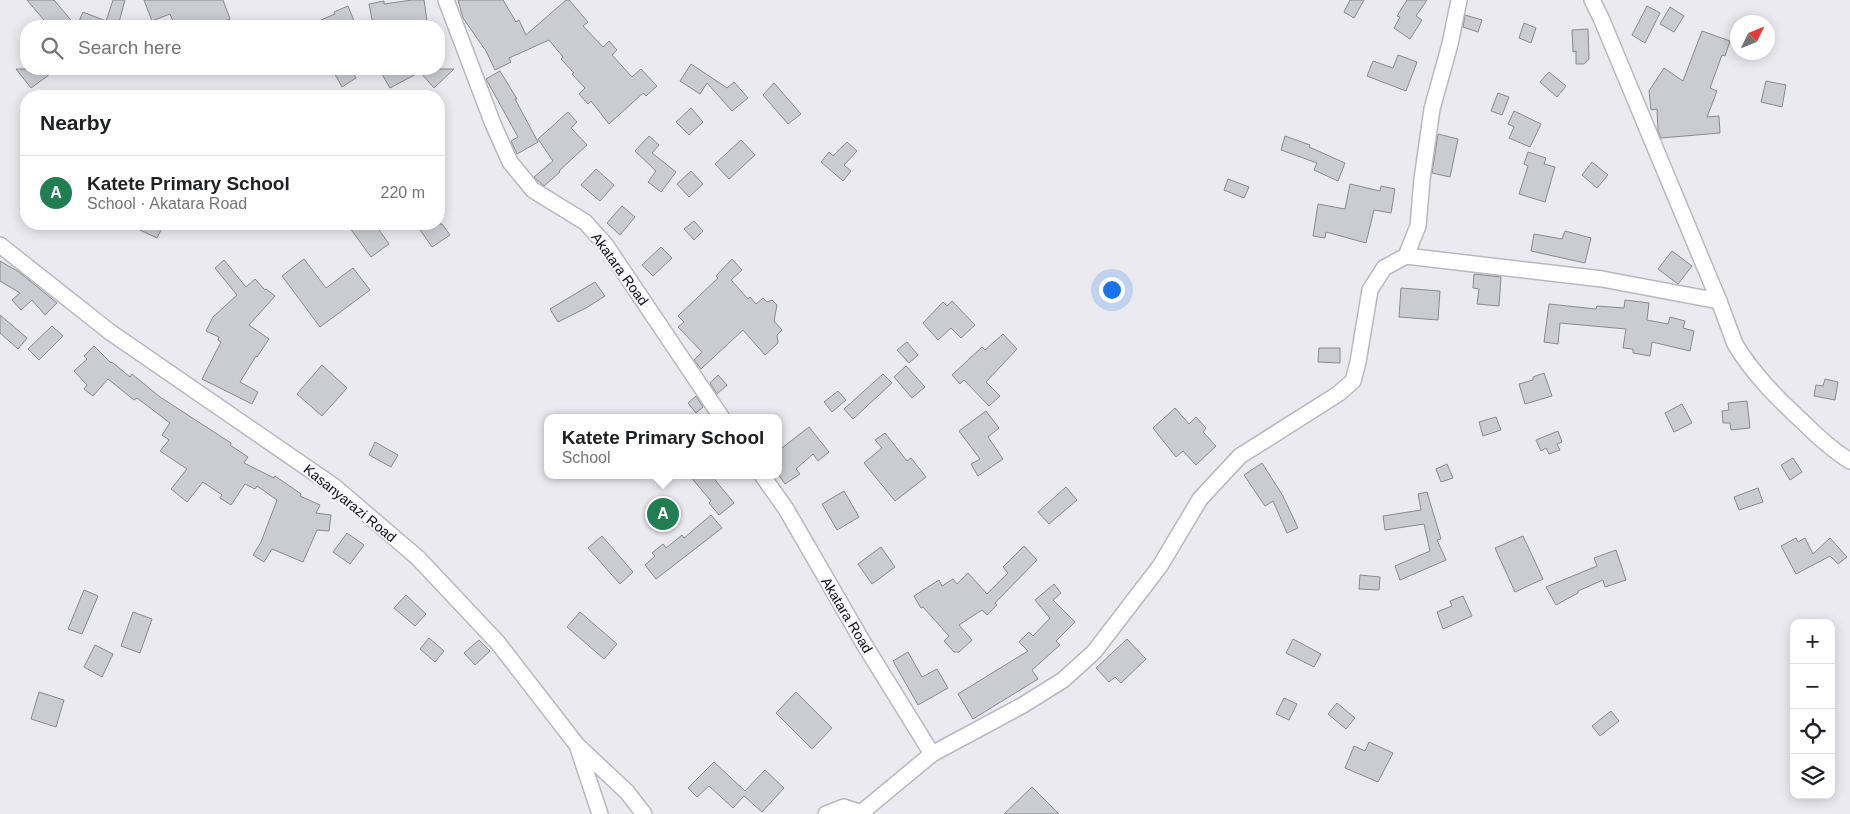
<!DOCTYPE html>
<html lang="en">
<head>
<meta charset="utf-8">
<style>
  :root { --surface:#fff; --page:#f2f2f2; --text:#202124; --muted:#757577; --line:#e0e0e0; --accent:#217d52 }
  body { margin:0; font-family:Arial,sans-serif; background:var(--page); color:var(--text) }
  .controls { position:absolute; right:15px; bottom:15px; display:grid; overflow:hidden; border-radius:10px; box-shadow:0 2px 12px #0003 }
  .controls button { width:45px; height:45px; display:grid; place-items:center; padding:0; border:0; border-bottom:1px solid var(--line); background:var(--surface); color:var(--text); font:25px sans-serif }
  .compass { position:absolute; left:1730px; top:15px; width:45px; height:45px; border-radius:50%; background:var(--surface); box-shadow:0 2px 12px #0003; rotate:47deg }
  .you { position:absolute; left:1111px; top:289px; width:18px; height:18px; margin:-12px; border:4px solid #fff; border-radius:50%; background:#1a73e8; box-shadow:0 0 0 8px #1a73e833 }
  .badge { display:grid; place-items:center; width:32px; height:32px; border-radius:50%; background:var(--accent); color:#fff; font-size:16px; font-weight:700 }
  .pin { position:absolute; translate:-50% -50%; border:2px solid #fff; box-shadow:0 1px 5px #0006 }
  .popup { position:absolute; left:544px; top:414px; width:238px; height:65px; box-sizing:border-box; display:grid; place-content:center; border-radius:10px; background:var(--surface); filter:drop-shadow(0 1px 4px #0005); font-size:16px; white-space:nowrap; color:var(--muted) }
  .popup b { font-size:19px; color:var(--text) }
  .popup::after { content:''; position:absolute; left:50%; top:100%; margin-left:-10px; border:10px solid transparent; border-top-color:var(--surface) }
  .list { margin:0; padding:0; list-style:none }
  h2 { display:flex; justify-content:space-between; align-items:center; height:65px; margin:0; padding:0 20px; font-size:21px }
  h2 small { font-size:16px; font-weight:400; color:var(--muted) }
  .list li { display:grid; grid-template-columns:32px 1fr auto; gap:15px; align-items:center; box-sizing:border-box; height:75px; padding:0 20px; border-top:1px solid var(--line) }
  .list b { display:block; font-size:19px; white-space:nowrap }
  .list p { margin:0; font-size:16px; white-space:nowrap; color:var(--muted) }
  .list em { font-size:16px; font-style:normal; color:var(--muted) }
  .icon { flex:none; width:28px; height:28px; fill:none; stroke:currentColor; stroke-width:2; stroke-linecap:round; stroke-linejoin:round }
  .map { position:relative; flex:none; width:1850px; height:814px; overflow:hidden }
  .search { position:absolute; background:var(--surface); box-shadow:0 2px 12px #0003; left:20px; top:20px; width:425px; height:55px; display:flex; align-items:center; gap:12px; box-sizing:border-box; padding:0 18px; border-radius:20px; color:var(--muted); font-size:19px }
  .panel { position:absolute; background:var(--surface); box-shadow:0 2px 12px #0003; left:20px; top:90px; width:425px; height:140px; border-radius:20px }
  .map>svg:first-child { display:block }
</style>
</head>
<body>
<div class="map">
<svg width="1850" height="814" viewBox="0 0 1850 814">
  <rect width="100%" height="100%" fill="#eaeaf0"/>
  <!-- building -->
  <g fill="#cbccd1" stroke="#89898e">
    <path d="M27,0h27l22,26h-27z"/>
    <path d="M113,0h12l-7,26h-41l6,-14 23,9z"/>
    <path d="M144,0h79l7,19 -19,7h-36l-5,-12 -18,7z"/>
    <path d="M412,0h12l3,21 -24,4v-3l-12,1v-2l-18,4 -4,-21 15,-3v3z"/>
    <path d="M458,0h45l13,22 3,-2 7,15 40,-35h3l19,22 -5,4 20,21 6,-6 8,9 -5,5 20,22 9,-8 16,17 -11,10 -3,-3 -34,31 -18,-23 -3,3 -9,-10 6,-6 -13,-14 2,-1 -13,-14 2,-2 -14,-17 -40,18 2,4 -16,8 -9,-19 -23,-33z"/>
    <path d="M1350,0h14l-10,18 -10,-6z"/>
    <path d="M1407,0h20l-11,16 6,4 -12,19 -16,-11 6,-11 -3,-1z"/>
    <path d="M348,6l8,20h-49l28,-12 -1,-2z"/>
    <path d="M1647,6l13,7 -15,30 -13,-8z"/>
    <path d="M1670,7l14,9 -10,16 -14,-8z"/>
    <path d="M1465,15l17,5 -4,12 -15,-5z"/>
    <path d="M1524,23l12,5 -5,15 -12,-5z"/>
    <path d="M1588,29l1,30 -5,5h-8v-13l-3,1 -1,-22z"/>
    <path d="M1702,31l28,10 -5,15 -3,-1 -12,33 7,3 -10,26 12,-1 1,17 -59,5 -3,-7 -1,-22 -6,1 -2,-19 15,-23 19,13z"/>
    <path d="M1398,55l19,7 -11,29 -39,-15 6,-15 20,7z"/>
    <path d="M691,64l36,24 7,-6 14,16 -16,13 -25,-28 -7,11 -20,-13z"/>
    <path d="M16,69h41l-26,19z"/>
    <path d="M332,69h19l5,9 -14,9z"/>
    <path d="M379,69h75l-20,19 -14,-16 -30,16z"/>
    <path d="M500,71l17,28h-2l23,43 -21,12 -6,-13 7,-4 -32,-58z"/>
    <path d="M1549,72l17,14 -9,11 -17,-15z"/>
    <path d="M1766,81l20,4 -4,22 -21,-5z"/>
    <path d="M774,83l27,31 -13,10 -25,-29z"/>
    <path d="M1498,93l11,4 -7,18 -11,-4z"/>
    <path d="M691,108l12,14 -14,13 -13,-13z"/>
    <path d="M1514,111l27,13 -11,23 -21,-9 5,-11 -6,-3z"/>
    <path d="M568,112l9,10 -6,6 16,17 -28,26 1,1 -16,14 -10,-9 19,-16 -15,-22z"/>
    <path d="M1438,134l20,5 -8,38 -18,-4z"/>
    <path d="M649,136l10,9 -7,8 24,19 -15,20 -13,-10 8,-11 -21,-20z"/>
    <path d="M1285,136l25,9 -1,2 36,16 -7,18 -24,-11 3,-7 -36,-13z"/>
    <path d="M741,140l14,15 -26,24 -14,-15z"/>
    <path d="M847,142l10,9 -13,14 7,6 -8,10 -22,-19 8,-10 4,4z"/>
    <path d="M1528,152l18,6 -2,6 11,3 -10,35 -26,-8 9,-28 -4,-2z"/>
    <path d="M1592,162l16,13 -11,13 -15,-13z"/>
    <path d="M596,169l18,16 -14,16 -19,-16z"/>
    <path d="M691,171l12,13 -14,13 -12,-13z"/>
    <path d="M1228,179l21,8 -5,11 -20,-8z"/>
    <path d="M1350,184l30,7 1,-5 14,3 -4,24 -17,-3 -8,33 -40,-11 -1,6 -12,-2 5,-32 27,5z"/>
    <path d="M622,206l13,11 -15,18 -13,-12z"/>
    <path d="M694,221l9,10 -9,9 -10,-11z"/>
    <path d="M127,224h37l-7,14z"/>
    <path d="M347,224h28l14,20 -18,13z"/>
    <path d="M416,224h26l8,11 -18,12z"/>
    <path d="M1565,231l26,7 -6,25 -54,-12 3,-17 28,5z"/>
    <path d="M661,247l11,11 -19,18 -11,-11z"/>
    <path d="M1672,251l20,15 -14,18 -20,-15z"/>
    <path d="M304,259l22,29 27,-20 17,22 -50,37 -38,-51z"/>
    <path d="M732,259l10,11 -11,10 17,19 2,-2 6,7 7,-6 4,4 5,-2 5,5 -3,16 8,9 -5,5 1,8 -13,12 -22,-25 -42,39 -7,-9 8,-8 -24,-25 6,-5 -6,-6 40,-38 -2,-2z"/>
    <path d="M224,260l22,27 9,-8 10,11 1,-1 9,7 -26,29 20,14 -12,18 -1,-1 -16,26 18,10 -6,12 -50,-25 19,-37 -3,-2 1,-3 -13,-6 7,-14 24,-22 -22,-27z"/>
    <path d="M0,261l19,11 38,31 -12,12 -13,-15 -11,10 -9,-10 8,-7 -20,-12z"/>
    <path d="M1474,274l27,3 -2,29 -22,-2 2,-15 -6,-1z"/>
    <path d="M595,282l10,14 -19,12 -28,14 -8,-13z"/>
    <path d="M1401,288l39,3 -2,29 -39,-3z"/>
    <path d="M1625,300l24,3 -2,17 21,4 2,-7 15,4 -2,7 11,3 -4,20 -38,-9 -2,14 -17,-3v-4l-10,-1 3,-19 -66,-6 -2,21 -14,-2 5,-38 47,5 1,-3 27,2z"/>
    <path d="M952,301l23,24 -14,13 -10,-10 -13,12 -15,-17 20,-21 4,4z"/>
    <path d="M0,315l27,23 -9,11 -18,-16z"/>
    <path d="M52,326l11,10 -24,24 -11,-11z"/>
    <path d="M1003,334l14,15 -31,33 14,14 -11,10 -25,-26 -4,4 -8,-9 30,-28 3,3z"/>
    <path d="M907,342l11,13 -9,8 -12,-13z"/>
    <path d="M94,346l17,17 1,-1 18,15 2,-3 28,23 71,46 -1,2 18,12 -4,6 30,15 1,-2 26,18 -1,2 20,9 -4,8 15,2 -2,16 -12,-1 -14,32 -31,-13 -8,13 -11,-7 8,-13 16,-42 -20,-14 -2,3 -10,-5 -14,21 -11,-7 2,-3 -19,-13 -16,20 -16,-13 16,-20 -27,-18 9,-11 -7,-5 8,-12 -33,-25 -3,2 -26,-21 -15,17 -9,-7 3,-4 -13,-14 13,-12 -3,-3z"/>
    <path d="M1319,348h21v15l-22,-1z"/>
    <path d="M322,365l25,23 -25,28 -25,-22z"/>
    <path d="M906,366l19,21 -13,11 -18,-21z"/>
    <path d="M1544,373l8,23 -27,8 -6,-20 14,-4v-3z"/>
    <path d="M883,374l9,9 -39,36 -9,-10z"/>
    <path d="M718,375l9,10 -10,9 -7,-11z"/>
    <path d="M1825,379l13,3 -3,18 -21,-4 2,-11 7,1z"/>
    <path d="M838,391l8,9 -14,12 -8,-10z"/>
    <path d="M696,396l7,11 -7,6 -8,-10z"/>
    <path d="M1747,401l3,27 -19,2 -1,-7h-7l-1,-12 7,-1 -1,-7z"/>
    <path d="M1682,404l10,19 -18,9 -9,-19z"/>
    <path d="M1175,408l14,16 7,-7 10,11 -3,4 13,14 -20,19 -13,-14 -7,6 -23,-29z"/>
    <path d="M986,411l13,17 -11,9 15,22 -25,17 -7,-12 9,-5 -21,-28z"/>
    <path d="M1496,417l5,13 -18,6 -4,-14z"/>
    <path d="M809,427l20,25 -11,9 -5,-7 -17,15 4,5 -15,10 -7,-10v-23z"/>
    <path d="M1558,431l4,11 -5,2 3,6 -11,4 -3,-6 -5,3 -5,-11z"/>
    <path d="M885,433l22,28 4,-3 15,19 -31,24 -31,-38 18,-15 -7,-8z"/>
    <path d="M375,442l23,13 -7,12 -22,-12z"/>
    <path d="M1793,458l9,14 -12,8 -9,-15z"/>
    <path d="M1262,463l21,33 15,32 -11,5 -14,-32 -8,5 -21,-31z"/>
    <path d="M1447,464l6,14 -12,4 -5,-13z"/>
    <path d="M689,475h22l23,28 -15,12 -10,-12 2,-2z"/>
    <path d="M1066,487l11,13 -28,24 -11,-12z"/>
    <path d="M1758,488l5,14 -24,8 -5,-13z"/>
    <path d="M844,491l15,26 -22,13 -15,-26z"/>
    <path d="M1427,492l14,47 -4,1 9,20 -46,20 -5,-14 35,-15 -6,-27 -39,6 -2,-14 38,-6 -3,-16z"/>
    <path d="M711,515l11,13 -66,51 -11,-14 10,-9 -3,-3 11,-9 3,4 16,-13 2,3z"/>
    <path d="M347,533l17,12 -14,19 -17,-12z"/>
    <path d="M602,536l31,36 -13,12 -32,-36z"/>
    <path d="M1523,536l20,43 -28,13 -20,-44z"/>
    <path d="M1796,538l2,4 7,-4 8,16 17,-16 17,19 -9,7 -8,-8 -34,18 -15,-28z"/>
    <path d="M1024,546l13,14 -42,43 2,2 -10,10 -5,-5 -23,15 13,15 -13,12h-5l-10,-11 5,-5 -26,-29 -2,1 -7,-12 25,-16 3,6 11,-7 4,5 11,-11 19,21 21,-21 -5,-6z"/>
    <path d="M881,547l14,20 -23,17 -14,-20z"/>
    <path d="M1616,550l10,30 -21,7 -2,-7 -25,11v2l-22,12 -10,-18 51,-21 -3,-8z"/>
    <path d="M1360,575l20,2 -1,13 -20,-1z"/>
    <path d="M1054,584l7,9 -8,7 22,22 -19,19 4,4 -28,25 6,9 -65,40 -15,-25 70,-43 -9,-9 10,-10 4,4 17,-18 -15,-18z"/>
    <path d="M84,590l14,6 -16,38 -14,-5z"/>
    <path d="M406,595l20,19 -11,12 -21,-18z"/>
    <path d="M1463,596l9,20 -29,13 -6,-17 15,-6 -2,-5z"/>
    <path d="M133,612l19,7 -12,34 -19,-7z"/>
    <path d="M580,612l37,32 -13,15 -37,-32z"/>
    <path d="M429,638l15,13 -9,11 -15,-13z"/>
    <path d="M1127,639l19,20 -25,24 -6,-6 -6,5 -13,-14z"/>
    <path d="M1293,639l28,15 -7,13 -28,-14z"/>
    <path d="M479,640l11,11 -15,14 -11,-12z"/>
    <path d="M95,645l18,9 -11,23 -18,-10z"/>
    <path d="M908,652l14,25 15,-8 11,19 -30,17 -25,-44z"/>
    <path d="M39,692l25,8 -8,27 -25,-8z"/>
    <path d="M796,692l36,36 -20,21 -36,-36z"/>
    <path d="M1284,698l13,6 -8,16 -13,-6z"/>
    <path d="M1337,703l18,15 -9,11 -18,-15z"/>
    <path d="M1611,711l8,10 -19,15 -8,-10z"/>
    <path d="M1369,742l24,11 -15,29 -33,-14 9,-22 11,5z"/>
    <path d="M714,762l31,29 20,-21 19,18 -22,24 -18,-16 -11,12 -24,-22 -12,11 -9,-9z"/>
    <path d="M1032,787l27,27h-55z"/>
  </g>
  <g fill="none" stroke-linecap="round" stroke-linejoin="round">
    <!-- minor casing -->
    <g stroke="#b8b8be" stroke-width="18">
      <g id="minor">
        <path d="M446,0l47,124 17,38 23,28 52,32 20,22 117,174"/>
        <path d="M1592,0l9,18 118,283 16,43c18,30 42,54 68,78 15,15 29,28 47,39"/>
        <path d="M0,245l110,87 225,155 83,71 80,85 79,102 23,69"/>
        <path d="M1406,256l196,23 117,22"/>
        <path d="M762,475l24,34 78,135 68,110"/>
        <path d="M578,746l49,46 17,22"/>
        <path d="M862,812l70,-58 91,-49 40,-25 31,-28 66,-86 40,-67 40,-43 98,-62 15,-13 5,-19 12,-72 14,-22 22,-12 12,-30 4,-47 10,-70 18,-65 9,-44"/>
        <path d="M826,814l18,-7 21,7"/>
      </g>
    </g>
    <!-- minor -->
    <use href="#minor" stroke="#fff" stroke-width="15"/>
  </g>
  <g text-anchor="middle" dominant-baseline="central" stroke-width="4" stroke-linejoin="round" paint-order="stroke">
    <!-- street labels -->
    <g font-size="14" fill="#0c0c0d" stroke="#f7f7fd">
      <text transform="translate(620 269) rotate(54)">Akatara Road</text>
      <text transform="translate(350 503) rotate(39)">Kasanyarazi Road</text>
      <text transform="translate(847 615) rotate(59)">Akatara Road</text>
    </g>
  </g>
</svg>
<div class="controls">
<button>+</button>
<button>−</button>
<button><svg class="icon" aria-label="locate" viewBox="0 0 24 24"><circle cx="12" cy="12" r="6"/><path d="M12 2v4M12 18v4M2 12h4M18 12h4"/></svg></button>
<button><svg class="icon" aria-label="layers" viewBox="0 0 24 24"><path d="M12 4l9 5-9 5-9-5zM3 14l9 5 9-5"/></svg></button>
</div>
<svg class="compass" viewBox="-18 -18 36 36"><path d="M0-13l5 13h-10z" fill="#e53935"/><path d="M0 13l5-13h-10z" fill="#757577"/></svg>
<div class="you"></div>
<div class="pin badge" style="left:663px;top:514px">A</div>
<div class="popup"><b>Katete Primary School</b>School</div>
<div class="search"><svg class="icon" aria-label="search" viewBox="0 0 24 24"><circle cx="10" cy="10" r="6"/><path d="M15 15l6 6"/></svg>Search here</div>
<section class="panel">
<h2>Nearby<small></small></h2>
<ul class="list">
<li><span class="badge">A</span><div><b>Katete Primary School</b><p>School · Akatara Road</p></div><em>220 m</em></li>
</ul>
</section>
</div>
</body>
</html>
